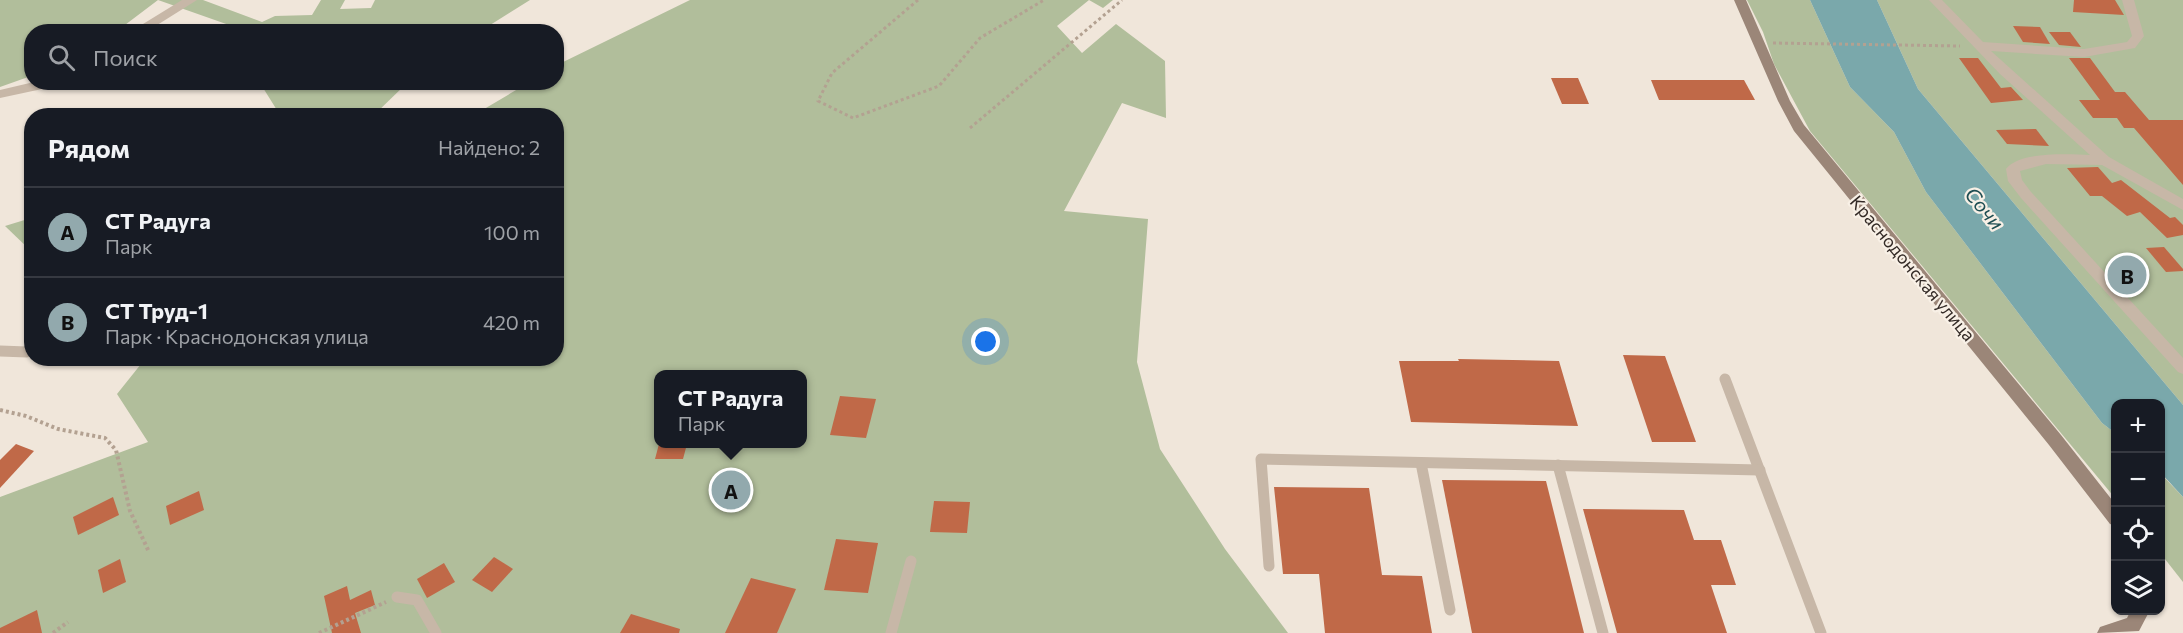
<!DOCTYPE html>
<html lang="ru">
<head>
<meta charset="utf-8">
<style>
  :root { --surface:#171b24; --page:#242831; --text:#f1f3f6; --muted:#9ea1a6; --line:#363941; --accent:#92a9ad }
  body { margin:0; font-family:Commissioner,sans-serif; background:var(--page); color:var(--text) }
  .controls { position:absolute; right:18px; bottom:18px; display:grid; overflow:hidden; border-radius:12px; box-shadow:0 2px 4px #0004 }
  .controls button { width:54px; height:54px; display:grid; place-items:center; padding:0; border:0; border-bottom:2px solid var(--line); background:var(--surface); color:var(--text); font:30px sans-serif }
  .you { position:absolute; left:986px; top:342px; width:21px; height:21px; margin:-15px; border:4px solid #fff; border-radius:50%; background:#1a73e8; box-shadow:0 0 0 9px #1a73e833 }
  .badge { display:grid; place-items:center; width:39px; height:39px; border-radius:50%; background:var(--accent); color:#111; font-size:20px; font-weight:700 }
  .pin { position:absolute; translate:-50% -50%; border:3px solid #fff; box-shadow:0 2px 6px #0006 }
  .popup { position:absolute; left:654px; top:370px; width:153px; height:78px; box-sizing:border-box; display:grid; place-content:center; border-radius:12px; background:var(--surface); filter:drop-shadow(0 2px 4px #0005); font-size:20px; white-space:nowrap; color:var(--muted) }
  .popup b { font-size:22px; color:var(--text) }
  .popup::after { content:''; position:absolute; left:50%; top:100%; margin-left:-12px; border:12px solid transparent; border-top-color:var(--surface) }
  .list { margin:0; padding:0; list-style:none }
  h2 { display:flex; justify-content:space-between; align-items:center; height:78px; margin:0; padding:0 24px; font-size:26px }
  h2 small { font-size:20px; font-weight:400; color:var(--muted) }
  .list li { display:grid; grid-template-columns:39px 1fr auto; gap:18px; align-items:center; box-sizing:border-box; height:90px; padding:0 24px; border-top:2px solid var(--line) }
  .list b { display:block; font-size:22px; white-space:nowrap }
  .list p { margin:0; font-size:20px; white-space:nowrap; color:var(--muted) }
  .list em { font-size:20px; font-style:normal; color:var(--muted) }
  .icon { flex:none; width:33px; height:33px; fill:none; stroke:currentColor; stroke-width:2; stroke-linecap:round; stroke-linejoin:round }
  .map { position:relative; flex:none; width:2183px; height:633px; overflow:hidden }
  .search { position:absolute; background:var(--surface); box-shadow:0 2px 4px #0004; left:24px; top:24px; width:540px; height:66px; display:flex; align-items:center; gap:15px; box-sizing:border-box; padding:0 21px; border-radius:24px; color:var(--muted); font-size:22px }
  .panel { position:absolute; background:var(--surface); box-shadow:0 2px 4px #0004; left:24px; top:108px; width:540px; height:258px; border-radius:24px }
  .map>svg:first-child { display:block }
</style>
</head>
<body>
<div class="map">
<svg width="2183" height="633" viewBox="0 0 2183 633">
  <rect width="100%" height="100%" fill="#f0e6da"/>
  <!-- green -->
  <g fill="#b1be9b" fill-rule="evenodd">
    <path d="M0,0h203l59,22 13,-6 37,-1 9,-15h24l-5,9 31,-1 4,-8h155l-51,32 -246,-1 -4,-6 -71,-25 -41,31 -85,1 -1,44 -31,11z"/>
    <path d="M690,0h423l-10,8 -14,-8 -32,26 25,27 34,-29 49,37 1,57 -44,-15 -58,108 84,8 -11,143 23,87 65,100 63,84h-1288v-136l148,-55 -31,-48 28,-35 411,-1v-242l-82,-1 54,-32 28,-1 1,-17zM659,374h144v70h-144z"/>
    <path d="M1747,0h63l40,87 44,45 32,60 176,231 13,10v65l-305,-367 -36,-67 -11,-32z"/>
    <path d="M1877,0h306v405l-265,-316z"/>
    <path d="M260,83h147l-34,33 -93,-1z"/>
    <path d="M31,218h1l-1,33 -26,-25z"/>
    <path d="M2160,473l23,24v85l-22,-28z"/>
  </g>
  <!-- water -->
  <path fill="#7aa8ab" d="M1810,0h67l41,89 265,316v92l-22,-24 -1,-69h-44l-1,29 -13,-10 -176,-231 -32,-60 -44,-45z"/>
  <!-- building -->
  <g fill="#c06948">
    <path d="M2074,0h41l9,15 -51,-3z"/>
    <path d="M2013,26l27,1 10,17 -27,-2z"/>
    <path d="M2049,32h21l11,15 -22,-2z"/>
    <path d="M1959,58h19l23,30 10,-1 12,13 -32,3z"/>
    <path d="M2069,58h21l25,34h10l24,28h34v65l-49,-57h-10l-7,-10h-24l-14,-18h21z"/>
    <path d="M1551,78h27l11,26h-27z"/>
    <path d="M1651,80h93l11,20h-96z"/>
    <path d="M2036,129l13,17 -42,-2 -11,-14z"/>
    <path d="M2098,167l14,16 9,-3 49,38 5,-1 8,8v10l-16,3 -27,-26 -13,4 -25,-20h-12l-23,-28z"/>
    <path d="M2164,247l19,22v2l-17,1 -20,-24z"/>
    <path d="M1623,355l42,1 31,86h-44z"/>
    <path d="M1458,359l101,2 19,65 -167,-4 -12,-61h60z"/>
    <path d="M840,396l36,3 -10,39 -36,-3z"/>
    <path d="M16,444l18,7 -34,37v-28z"/>
    <path d="M659,444h28l-4,15h-28z"/>
    <path d="M1442,480l104,1 38,152h-112z"/>
    <path d="M1274,487l95,1 13,87 40,1 10,57h-107l-6,-59h-36z"/>
    <path d="M199,491l5,19 -34,15 -4,-19z"/>
    <path d="M113,497l6,18 -41,20 -5,-18z"/>
    <path d="M934,501l36,1 -3,31 -37,-1z"/>
    <path d="M1583,509l101,1 10,30h27l15,45h-25l16,48h-110z"/>
    <path d="M836,539l42,4 -10,50 -44,-3z"/>
    <path d="M494,557l19,12 -21,23 -20,-12z"/>
    <path d="M120,559l6,23 -23,11 -5,-23z"/>
    <path d="M444,563l11,19 -28,16 -10,-19z"/>
    <path d="M751,578l45,11 -19,44h-52z"/>
    <path d="M347,586l3,14 21,-10 4,15 -20,8 6,20h-29l-8,-37z"/>
    <path d="M37,610l5,23h-42v-5z"/>
    <path d="M631,614l49,15 -1,4h-59z"/>
  </g>
  <g fill="none" stroke-linecap="round" stroke-linejoin="round">
    <!-- path-far1 -->
    <g stroke="#b3a191" stroke-width="3" stroke-dasharray="3 3" stroke-linecap="butt">
      <path d="M918,0l-86,73 -14,28 35,17 86,-32 41,-48 64,-38"/>
      <path d="M1773,43l187,3"/>
      <path d="M970,128l152,-128"/>
    </g>
    <!-- path -->
    <g stroke="#b3a191" stroke-width="4" stroke-dasharray="3 3" stroke-linecap="butt">
      <path d="M0,410l26,6 32,13 47,9 11,12 14,61 19,41"/>
      <path d="M53,633l15,-11"/>
      <path d="M319,633l67,-31"/>
    </g>
    <!-- lane -->
    <g stroke="#c7b7a7" stroke-width="11">
      <path d="M0,351l27,1"/>
      <path d="M1725,379l96,254"/>
      <path d="M1421,463l29,147"/>
      <path d="M1558,465l45,168"/>
      <path d="M1269,566l-8,-107 499,11"/>
      <path d="M397,597l20,3 19,33"/>
      <path d="M891,633l20,-72"/>
    </g>
    <!-- street -->
    <g fill="#c7b7a7" fill-rule="evenodd">
      <path d="M182,0h15l-51,32h-16z"/>
      <path d="M1929,0h13l41,42 101,7 43,-7 5,-6 -10,-36h12l10,36 -9,12 -51,9 -93,-6 118,106 74,42v11l-81,-45 -56,-1 -26,7 2,9 9,12 152,166v16l-5,-2 -157,-174 -13,-17 -2,-12c14,-18 63,-15 84,-14l-90,-81z"/>
      <path d="M34,82h28l-6,4 -56,12v-8z"/>
    </g>
    <!-- secondary -->
    <g fill="#9b8678" fill-rule="evenodd">
      <path d="M1734,0h12l44,101 14,24 257,310 55,70v21l-6,-2 -61,-79 -255,-314 -16,-30z"/>
      <path d="M2131,610h19l-11,21 -42,2 3,-6 27,-9z"/>
    </g>
  </g>
  <g text-anchor="middle" dominant-baseline="central" stroke-width="4.5" stroke-linejoin="round" paint-order="stroke">
    <!-- street labels -->
    <g font-size="18" fill="#342b27" stroke="#f8f0e6">
      <text transform="translate(1913 268) rotate(50)">Краснодонская улица</text>
    </g>
    <!-- water labels -->
    <g font-size="20" font-style="italic" fill="#1f4e53" stroke="#f8f0e6">
      <text transform="translate(1985 208) rotate(50)">Сочи</text>
    </g>
  </g>
</svg>
<div class="controls">
<button>+</button>
<button>−</button>
<button><svg class="icon" aria-label="locate" viewBox="0 0 24 24"><circle cx="12" cy="12" r="6"/><path d="M12 2v4M12 18v4M2 12h4M18 12h4"/></svg></button>
<button><svg class="icon" aria-label="layers" viewBox="0 0 24 24"><path d="M12 4l9 5-9 5-9-5zM3 14l9 5 9-5"/></svg></button>
</div>
<div class="you"></div>
<div class="pin badge" style="left:731px;top:490px">A</div>
<div class="popup"><b>СТ Радуга</b>Парк</div>
<div class="pin badge" style="left:2127px;top:275px">B</div>
<div class="search"><svg class="icon" aria-label="search" viewBox="0 0 24 24"><circle cx="10" cy="10" r="6"/><path d="M15 15l6 6"/></svg>Поиск</div>
<section class="panel">
<h2>Рядом<small>Найдено: 2</small></h2>
<ul class="list">
<li><span class="badge">A</span><div><b>СТ Радуга</b><p>Парк</p></div><em>100 m</em></li>
<li><span class="badge">B</span><div><b>СТ Труд-1</b><p>Парк · Краснодонская улица</p></div><em>420 m</em></li>
</ul>
</section>
</div>
</body>
</html>
